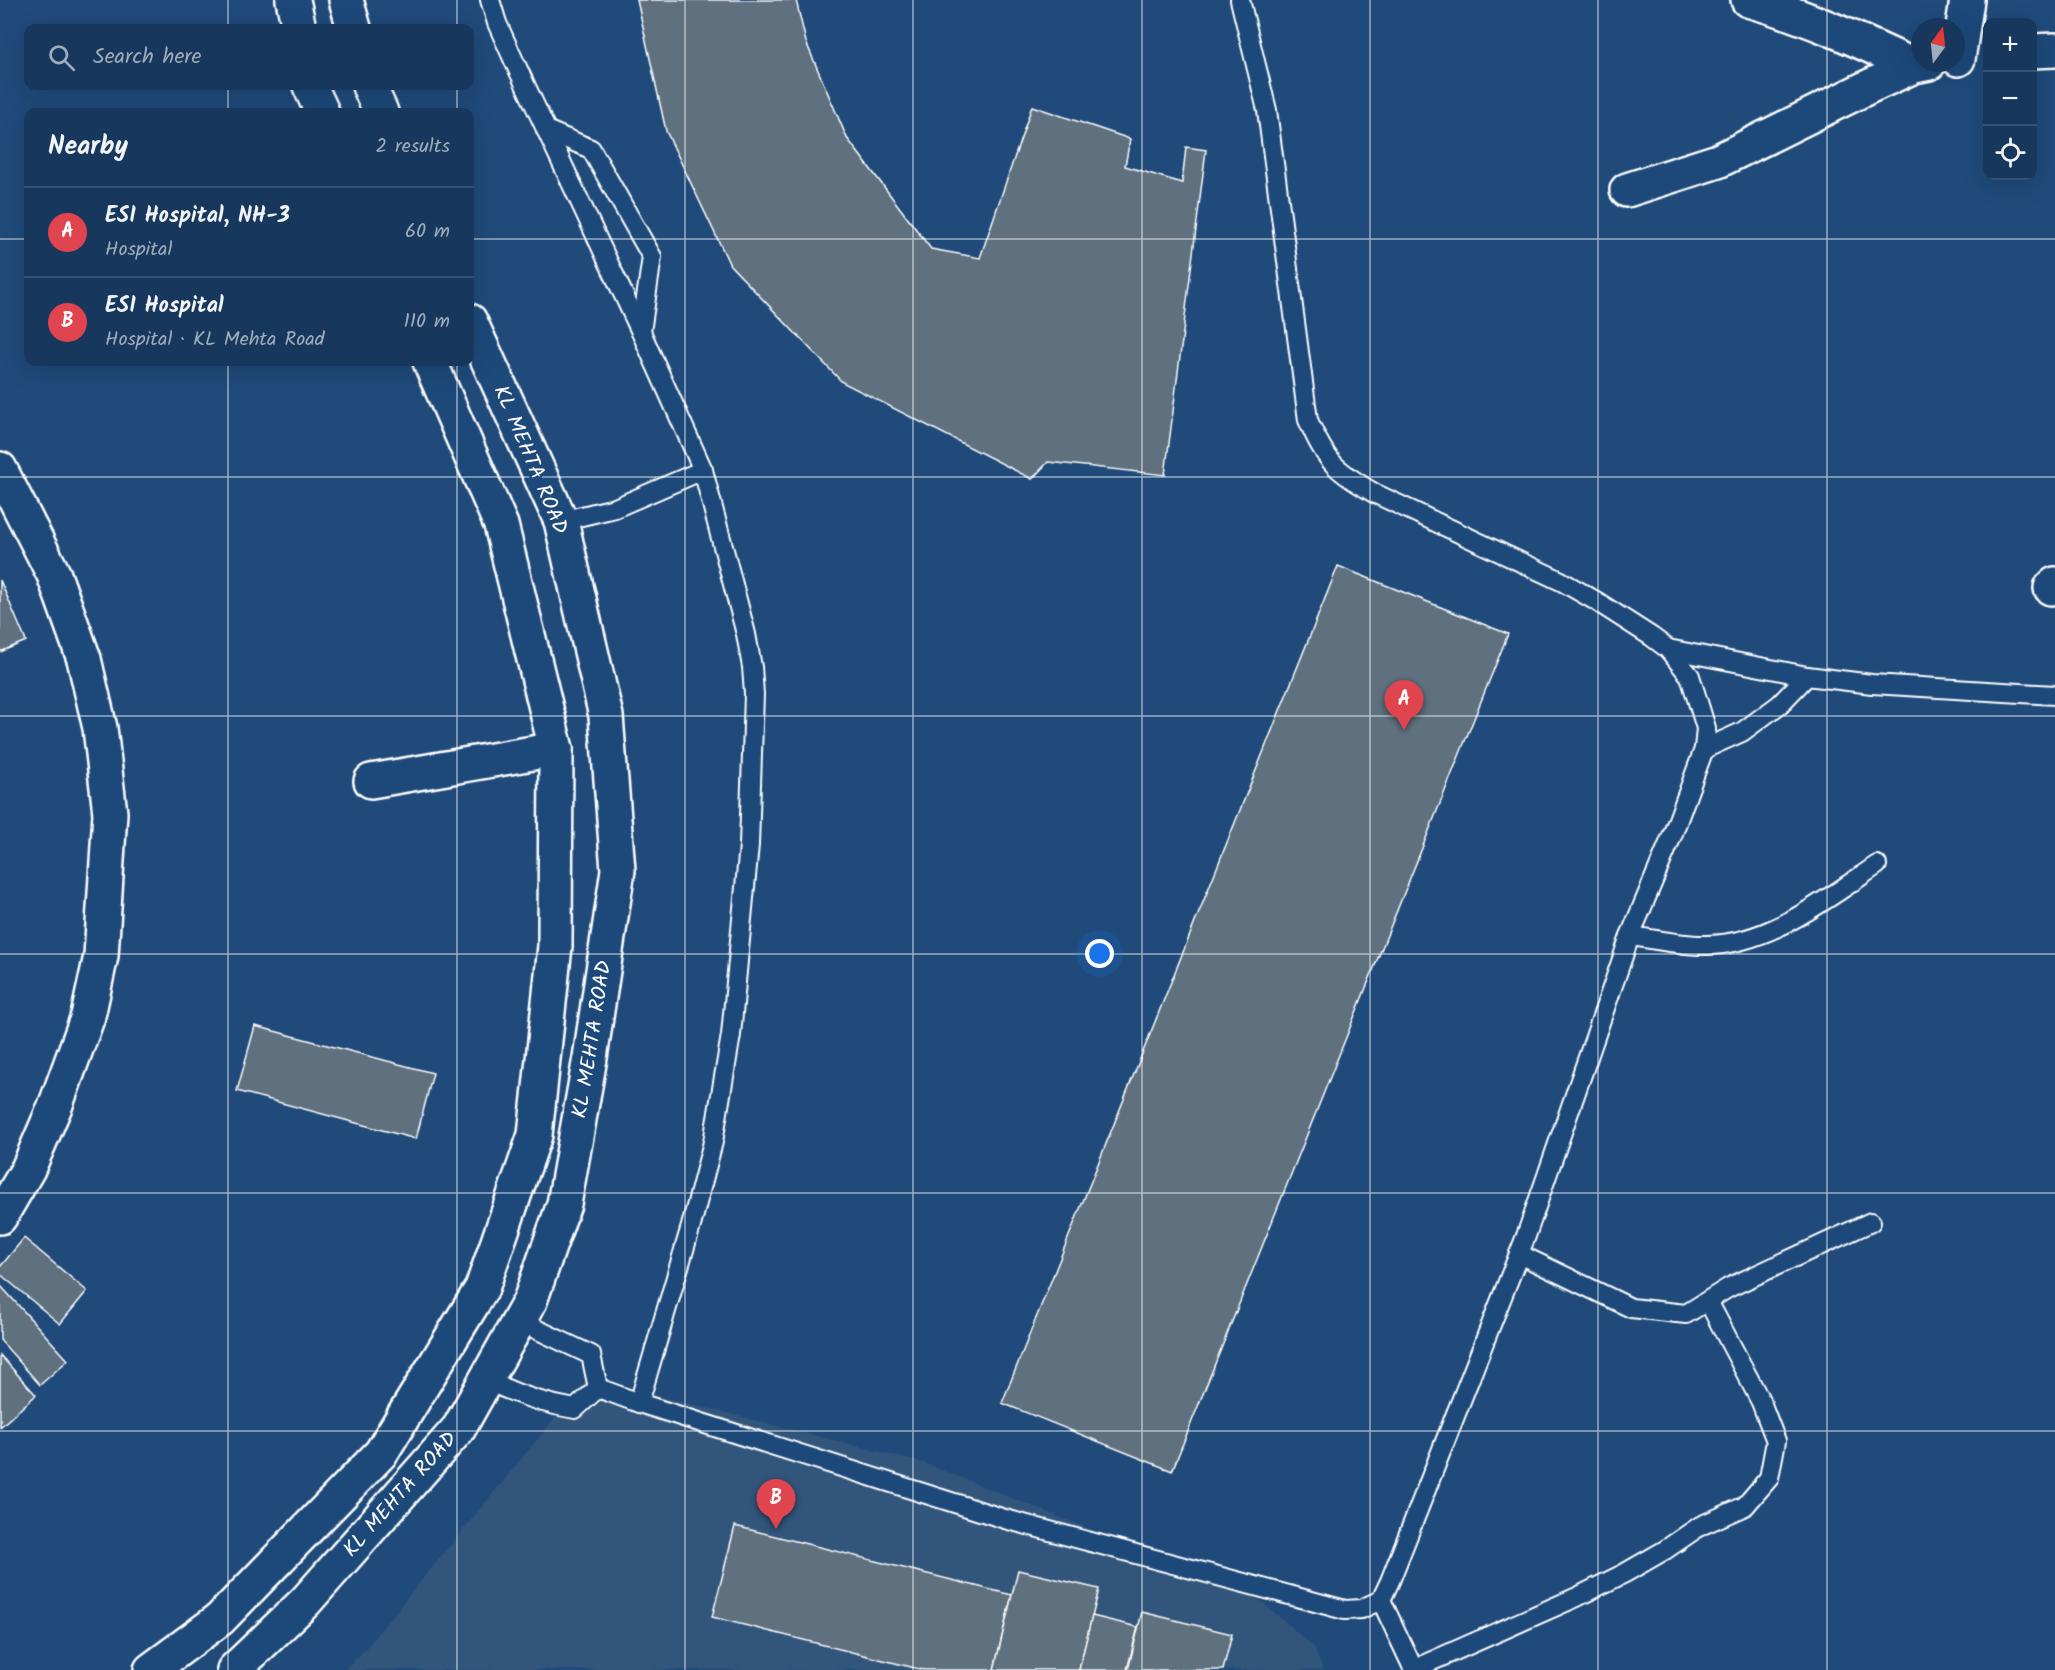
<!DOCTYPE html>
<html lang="en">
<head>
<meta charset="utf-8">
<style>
  :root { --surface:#17385c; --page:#244365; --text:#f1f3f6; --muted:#9eacbb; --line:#365272; --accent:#bca0f2 }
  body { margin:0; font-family:Kalam,sans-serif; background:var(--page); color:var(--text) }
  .controls { position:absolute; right:18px; top:18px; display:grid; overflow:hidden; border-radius:12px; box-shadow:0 6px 24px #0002 }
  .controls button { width:54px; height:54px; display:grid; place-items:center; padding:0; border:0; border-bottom:2px solid var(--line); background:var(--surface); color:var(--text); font:30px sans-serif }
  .compass { position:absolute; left:1911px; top:18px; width:54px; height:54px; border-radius:50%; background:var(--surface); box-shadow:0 6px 24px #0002; rotate:15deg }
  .you { position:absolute; left:1100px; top:954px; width:21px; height:21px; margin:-15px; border:4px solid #fff; border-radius:50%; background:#1a73e8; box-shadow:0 0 0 9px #1a73e833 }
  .badge { display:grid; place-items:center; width:39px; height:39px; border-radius:50%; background:var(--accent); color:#fff; font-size:20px; font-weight:700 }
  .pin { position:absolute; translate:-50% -50px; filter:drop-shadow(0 2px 3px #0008) }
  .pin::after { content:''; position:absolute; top:32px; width:21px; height:18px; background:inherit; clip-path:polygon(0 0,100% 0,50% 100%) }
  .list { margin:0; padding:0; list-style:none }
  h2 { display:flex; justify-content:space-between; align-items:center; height:78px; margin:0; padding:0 24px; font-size:26px }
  h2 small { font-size:20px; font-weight:400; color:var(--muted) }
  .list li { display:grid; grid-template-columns:39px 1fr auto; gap:18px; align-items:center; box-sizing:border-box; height:90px; padding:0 24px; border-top:2px solid var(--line) }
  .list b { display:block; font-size:22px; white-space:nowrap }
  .list p { margin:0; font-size:20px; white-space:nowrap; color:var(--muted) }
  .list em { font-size:20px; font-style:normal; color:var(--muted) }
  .icon { flex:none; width:33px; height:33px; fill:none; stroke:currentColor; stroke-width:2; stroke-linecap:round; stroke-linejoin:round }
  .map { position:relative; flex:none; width:2055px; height:1670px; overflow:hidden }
  .search { position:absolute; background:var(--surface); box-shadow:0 6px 24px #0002; left:24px; top:24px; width:450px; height:66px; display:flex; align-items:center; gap:15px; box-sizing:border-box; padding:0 21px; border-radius:12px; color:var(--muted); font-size:22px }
  .panel { position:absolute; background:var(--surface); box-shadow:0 6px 24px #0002; left:24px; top:108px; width:450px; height:258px; border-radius:12px }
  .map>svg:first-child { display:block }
</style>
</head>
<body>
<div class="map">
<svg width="2055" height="1670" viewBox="0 0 2055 1670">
  <rect width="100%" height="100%" fill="#1f4a7a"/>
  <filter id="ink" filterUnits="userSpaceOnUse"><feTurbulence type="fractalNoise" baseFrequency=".0167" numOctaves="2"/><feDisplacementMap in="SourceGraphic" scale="12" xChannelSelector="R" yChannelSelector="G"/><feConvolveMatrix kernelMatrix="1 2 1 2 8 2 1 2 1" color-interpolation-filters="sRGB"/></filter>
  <g filter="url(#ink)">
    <!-- built -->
    <path fill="#32557c" d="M588,1378l336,85 329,131 61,53 9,23h-979l15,-14z"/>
    <!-- building -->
    <g fill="#5f6f7f" stroke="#fff" stroke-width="1.5">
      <path d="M637,0h159l10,42 41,96 84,111 49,9 52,-152 98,33 -5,27 57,17 4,-36 20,3 -41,325 -117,-13 -16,17 -190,-97 -112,-117 -64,-134z"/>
      <path d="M1338,566l170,68 -336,837 -170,-68z"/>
      <path d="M0,580l26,61 -26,11z"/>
      <path d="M255,1026l178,47 -17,66 -179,-48z"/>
      <path d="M24,1238l63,53 -27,33 -60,-50v-7z"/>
      <path d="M0,1285l68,75 -28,25 -40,-45z"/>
      <path d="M0,1355l36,40 -36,32z"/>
      <path d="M735,1526l277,69 -18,75h-71l-211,-53z"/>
      <path d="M1018,1570l81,19 -20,81h-85z"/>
      <path d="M1142,1612l90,22 -9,36h-95z"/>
      <path d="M1092,1616l46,11 -11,43h-48z"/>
    </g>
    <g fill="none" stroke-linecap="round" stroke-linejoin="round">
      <!-- lane casing -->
      <g stroke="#fff" stroke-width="22">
        <g id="lane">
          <path d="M490,0l7,23 18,40 126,269 62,138 -88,38 -54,13"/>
          <path d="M546,130l45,19 61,108 -11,75"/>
          <path d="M1668,649l139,27 65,8 183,11"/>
          <path d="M1704,749l38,-17 38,-28 27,-28"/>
          <path d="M1630,936c24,3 49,9 73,9 63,2 125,-47 174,-80"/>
          <path d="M1519,1254l112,54 55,6 42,-26 143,-66"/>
          <path d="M519,1321l72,34 7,33"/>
          <path d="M486,1380c29,14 57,24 89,29l23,-21"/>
          <path d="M598,1388l41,15 366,116 340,91 16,-1 20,-9 9,-19 136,-345 104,-300 42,-100 32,-87 2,-21 -16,-52 -22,-27 -16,-12 -56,-36 -35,-20 -187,-88c-40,-24 -47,-30 -66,-73l-41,-310 -27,-110"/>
          <path d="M639,1403l52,-177 22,-84 18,-107 18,-190 5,-151 -2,-27 -6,-33 -43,-164"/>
          <path d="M1381,1600l33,70"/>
          <path d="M1414,1669l163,-72 48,-24 40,-23 35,-24 45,-20 24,-28 7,-37 -15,-39 -53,-101"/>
        </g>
      </g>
      <!-- street casing -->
      <g stroke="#fff" stroke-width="38">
        <g id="street">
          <path d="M1748,0c58,16 112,41 166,66"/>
          <path d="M2032,51l23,-1"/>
          <path d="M1958,59l9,-59"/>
          <path d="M1627,190l91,-29 150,-74 46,-21 15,-3"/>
          <path d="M0,469l54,106 30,84 16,69 10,85 -9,143 -13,60 -32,88 -28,65 -28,48"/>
          <path d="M2051,588l4,-4"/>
          <path d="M371,781l185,-32"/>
        </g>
      </g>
      <!-- secondary casing -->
      <g stroke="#fff" stroke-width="38">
        <g id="secondary">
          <path d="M293,0l6,28"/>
          <path d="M346,0l8,28"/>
          <path d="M310,86l12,26"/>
          <path d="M369,86l12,26"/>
          <path d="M151,1670l69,-51 161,-166 101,-165 53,-153 20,-189 1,-197 -55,-224 -71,-163"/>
          <path id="s1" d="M234,1670l71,-68 154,-174 71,-127 34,-97 26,-146 28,-188 -12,-154 -45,-195 -91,-200"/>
        </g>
      </g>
      <!-- lane -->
      <use href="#lane" stroke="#1f4a7a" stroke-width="18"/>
      <!-- street -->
      <use href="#street" stroke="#1f4a7a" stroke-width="33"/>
      <!-- secondary -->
      <use href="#secondary" stroke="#1f4a7a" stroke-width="33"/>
    </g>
  </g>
  <!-- grid -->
  <path fill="none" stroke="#fff" stroke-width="1.5" stroke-opacity="0.55" d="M228,0v28M457,0v28M685,0v1670M913,0v1670M1142,0v1670M1370,0v1670M1598,0v1670M1827,0v1670M228,86v26M457,86v26M0,239h28M470,239h1585M228,362v1308M457,362v1308M0,477h2055M0,716h2055M0,954h2055M0,1193h2055M0,1431h2055"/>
  <g text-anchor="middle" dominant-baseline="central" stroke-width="5" stroke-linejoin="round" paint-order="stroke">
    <!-- street labels -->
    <g font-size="21" fill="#fff" stroke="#1f4a7a">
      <text transform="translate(530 460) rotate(67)">KL MEHTA ROAD</text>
      <text stroke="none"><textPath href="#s1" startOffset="746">KL MEHTA ROAD</textPath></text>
      <text stroke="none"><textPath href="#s1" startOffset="242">KL MEHTA ROAD</textPath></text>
    </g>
  </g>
</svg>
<div class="controls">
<button>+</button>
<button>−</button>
<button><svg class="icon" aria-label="locate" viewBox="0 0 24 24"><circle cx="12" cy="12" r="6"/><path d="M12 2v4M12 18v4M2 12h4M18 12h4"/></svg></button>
</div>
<svg class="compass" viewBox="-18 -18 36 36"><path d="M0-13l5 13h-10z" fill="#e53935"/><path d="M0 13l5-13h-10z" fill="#9eacbb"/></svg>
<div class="you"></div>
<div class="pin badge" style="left:1404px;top:730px;background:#e0444e">A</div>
<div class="pin badge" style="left:776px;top:1529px;background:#e0444e">B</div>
<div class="search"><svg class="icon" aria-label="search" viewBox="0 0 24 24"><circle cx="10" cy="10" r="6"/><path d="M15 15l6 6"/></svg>Search here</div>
<section class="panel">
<h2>Nearby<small>2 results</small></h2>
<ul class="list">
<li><span class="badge" style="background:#e0444e">A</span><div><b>ESI Hospital, NH-3</b><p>Hospital</p></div><em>60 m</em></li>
<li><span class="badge" style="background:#e0444e">B</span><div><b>ESI Hospital</b><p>Hospital · KL Mehta Road</p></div><em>110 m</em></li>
</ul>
</section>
</div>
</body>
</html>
